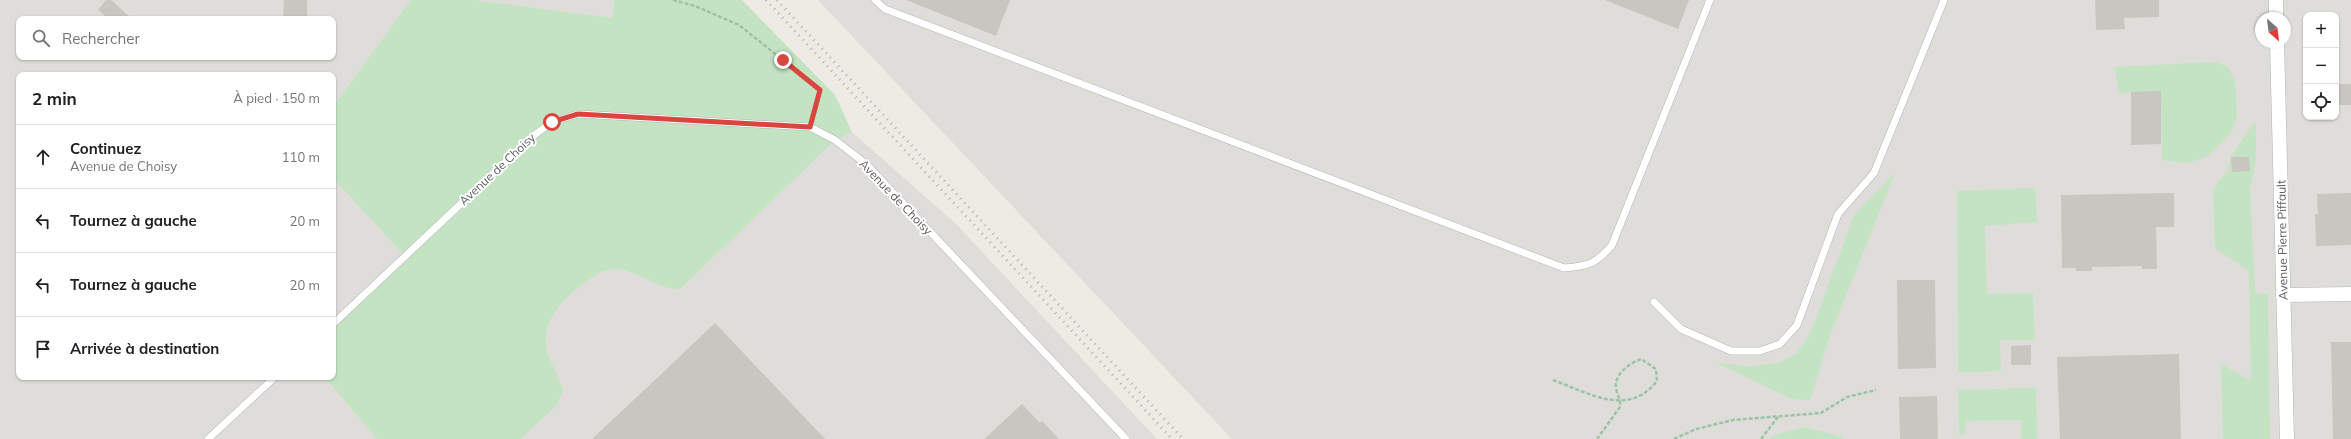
<!DOCTYPE html>
<html lang="fr">
<head>
<meta charset="utf-8">
<style>
  :root { --surface:#fff; --page:#f2f2f2; --text:#202124; --muted:#757577; --line:#e0e0e0 }
  body { margin:0; font-family:Mulish,sans-serif; background:var(--page); color:var(--text) }
  .controls { position:absolute; right:12px; top:12px; display:grid; overflow:hidden; border-radius:8px; box-shadow:0 1px 3px #0004 }
  .controls button { width:36px; height:36px; display:grid; place-items:center; padding:0; border:0; border-bottom:1px solid var(--line); background:var(--surface); color:var(--text); font:20px sans-serif }
  .compass { position:absolute; left:2255px; top:12px; width:36px; height:36px; border-radius:50%; background:var(--surface); box-shadow:0 1px 3px #0004; rotate:152deg }
  .stop { position:absolute; width:12px; height:12px; margin:-9px; border:3px solid #d9453f; border-radius:50%; background:#fff }
  .stop.end { background:#d9453f; border-color:#fff; box-shadow:0 1px 4px #0008 }
  .list { margin:0; padding:0; list-style:none }
  h2 { display:flex; justify-content:space-between; align-items:center; height:52px; margin:0; padding:0 16px; font-size:17px }
  h2 small { font-size:13px; font-weight:400; color:var(--muted) }
  .list li { display:grid; grid-template-columns:26px 1fr auto; gap:12px; align-items:center; box-sizing:border-box; height:64px; padding:0 16px; border-top:1px solid var(--line) }
  .list b { display:block; font-size:15px; white-space:nowrap }
  .list p { margin:0; font-size:13px; white-space:nowrap; color:var(--muted) }
  .list em { font-size:13px; font-style:normal; color:var(--muted) }
  .icon { flex:none; width:22px; height:22px; fill:none; stroke:currentColor; stroke-width:2; stroke-linecap:round; stroke-linejoin:round }
  .map { position:relative; flex:none; width:2351px; height:439px; overflow:hidden }
  .search { position:absolute; background:var(--surface); box-shadow:0 1px 3px #0004; left:16px; top:16px; width:320px; height:44px; display:flex; align-items:center; gap:10px; box-sizing:border-box; padding:0 14px; border-radius:8px; color:var(--muted); font-size:15px }
  .panel { position:absolute; background:var(--surface); box-shadow:0 1px 3px #0004; left:16px; top:72px; width:320px; height:308px; border-radius:8px }
  .map>svg:first-child { display:block }
</style>
</head>
<body>
<div class="map">
<svg width="2351" height="439" viewBox="0 0 2351 439">
  <rect width="100%" height="100%" fill="#edebe4"/>
  <!-- industrial -->
  <g fill="#dfddd9" fill-rule="evenodd">
    <path d="M0,0h614l-2,17 240,115 103,91 202,216h-1157zM19,19h314v38h-314zM19,75h314v302h-314z"/>
    <path d="M818,0h1533v439h-1119zM2306,15h30v102h-30zM2261,18h24v24h-24z"/>
  </g>
  <!-- green -->
  <g fill="#c4e3c3">
    <path d="M411,0h62l139,18 2,-18h128l93,95 17,37 -17,8 -155,149c-24,0 -42,-20 -66,-20 -14,0 -25,11 -35,18 -20,16 -40,38 -31,67 4,12 11,24 15,36l-6,15 -37,34h-143l-52,-62h8v-54l72,-67 -72,-78v-71z"/>
    <path d="M2216,62l12,5 7,15 2,33 -5,17 -26,25 -18,6 -26,-3 -1,-68 -42,1 -4,-26z"/>
    <path d="M2256,123v37l-6,27 5,106 13,1 2,145h-47l-2,-75 30,17 -2,-110 -34,-23 -2,-56 5,-11 10,-10 3,-14 21,-32z"/>
    <path d="M1895,173l-64,160 -21,67 -18,-1 -77,-37 34,5 31,-5 17,-9 14,-21 43,-117z"/>
    <path d="M2035,188l2,34 -52,4 2,68 46,-1 2,47h-35l1,31 -43,1 -1,-181z"/>
    <path d="M2036,388l1,51h-16v-19l-56,1 1,13h-7l-1,-44z"/>
    <path d="M1804,427l38,10 1,2h-73l2,-3z"/>
  </g>
  <!-- building -->
  <g fill="#c9c6c1">
    <path d="M106,0h5l21,19h-23l-11,-9z"/>
    <path d="M284,0h23v19h-24z"/>
    <path d="M906,0h104l-14,36z"/>
    <path d="M1605,0h84l-11,29z"/>
    <path d="M2095,0h64v17l-35,1 1,11 -29,1z"/>
    <rect x="2336" y="84" width="15" height="21"/>
    <path d="M2161,91v53l-30,1v-53z"/>
    <path d="M2231,157h18l1,14 -18,1z"/>
    <path d="M2174,193v34h-18l1,42h-15v-3l-50,1v4h-16v-3h-14l-1,-73z"/>
    <path d="M2351,193v52l-35,1 -1,-32h3l-1,-20z"/>
    <path d="M1897,280h38l1,88 -38,1z"/>
    <path d="M715,323l110,116h-233l64,-60z"/>
    <path d="M2331,342h20v97h-18z"/>
    <path d="M2031,345v20h-20v-19z"/>
    <path d="M2179,354l2,85h-121l-3,-82z"/>
    <path d="M1937,396l1,43h-38l-1,-42z"/>
    <path d="M1022,404l18,19 2,-2 17,18h-75z"/>
  </g>
  <g fill="none" stroke-linecap="round" stroke-linejoin="round">
    <!-- service casing -->
    <g stroke="#b2b5b8" stroke-width="8">
      <g id="service">
        <path d="M875,0l10,9 679,259c25,-2 32,-4 48,-23l98,-245"/>
        <path d="M1654,302l27,27 50,22h29l20,-7 17,-19 41,-111 36,-41 70,-173"/>
        <path d="M333,324l200,-188 19,-14 26,-8 232,13 25,13 31,24 260,275"/>
        <path d="M208,439l67,-62"/>
      </g>
    </g>
    <!-- minor casing -->
    <g stroke="#b2b5b8" stroke-width="15">
      <g id="minor">
        <path d="M2276,0v18"/>
        <path d="M2277,42l10,397"/>
        <path d="M2283,295l68,-1"/>
      </g>
    </g>
    <!-- path -->
    <g stroke="#9dc3a6" stroke-width="2.5" stroke-dasharray="4 2" stroke-linecap="butt">
      <path d="M673,0l22,6 44,19 81,65 -8,27"/>
      <path d="M1553,380c36,13 75,38 104,1l-1,-12 -15,-10c-11,4 -27,15 -25,29 1,7 5,11 4,19l-23,32"/>
      <path d="M1674,439l22,-10 37,-9 88,-7 26,-16 29,-7"/>
      <path d="M1761,439l17,-22"/>
    </g>
    <!-- service -->
    <use href="#service" stroke="#fff" stroke-width="7"/>
    <!-- minor -->
    <use href="#minor" stroke="#fff" stroke-width="14"/>
    <!-- rail -->
    <g stroke="#b2b3b3" stroke-width="3" stroke-dasharray="1 5" stroke-linecap="butt">
      <path d="M766,0l406,439"/>
      <path d="M777,0l406,439"/>
    </g>
  </g>
  <g fill="none" stroke-linecap="round" stroke-linejoin="round">
    <!-- route -->
    <path stroke="#d9453f" stroke-width="5" d="M552,122l26,-8 232,13 10,-37 -37,-30"/>
  </g>
  <g text-anchor="middle" dominant-baseline="central" stroke-width="4" stroke-linejoin="round" paint-order="stroke">
    <!-- street labels -->
    <g font-size="12" fill="#5c6063" stroke="#fff">
      <text transform="translate(497 169) rotate(-43)">Avenue de Choisy</text>
      <text transform="translate(896 197) rotate(46)">Avenue de Choisy</text>
      <text transform="translate(2282 240) rotate(-91)">Avenue Pierre Piffault</text>
    </g>
  </g>
</svg>
<div class="controls">
<button>+</button>
<button>−</button>
<button><svg class="icon" aria-label="locate" viewBox="0 0 24 24"><circle cx="12" cy="12" r="6"/><path d="M12 2v4M12 18v4M2 12h4M18 12h4"/></svg></button>
</div>
<svg class="compass" viewBox="-18 -18 36 36"><path d="M0-13l5 13h-10z" fill="#e53935"/><path d="M0 13l5-13h-10z" fill="#757577"/></svg>
<div class="stop" style="left:552px;top:122px"></div>
<div class="stop end" style="left:783px;top:60px"></div>
<div class="search"><svg class="icon" aria-label="search" viewBox="0 0 24 24"><circle cx="10" cy="10" r="6"/><path d="M15 15l6 6"/></svg>Rechercher</div>
<section class="panel">
<h2>2 min<small>À pied · 150 m</small></h2>
<ul class="list">
<li><svg class="icon" aria-label="ahead" viewBox="0 0 24 24"><path d="M12 20V5M6 11l6-6 6 6"/></svg><div><b>Continuez</b><p>Avenue de Choisy</p></div><em>110 m</em></li>
<li><svg class="icon" aria-label="left" viewBox="0 0 24 24"><path d="M17 20v-9H6M10 6l-5 5 5 5"/></svg><div><b>Tournez à gauche</b></div><em>20 m</em></li>
<li><svg class="icon" aria-label="left" viewBox="0 0 24 24"><path d="M17 20v-9H6M10 6l-5 5 5 5"/></svg><div><b>Tournez à gauche</b></div><em>20 m</em></li>
<li><svg class="icon" aria-label="arrive" viewBox="0 0 24 24"><path d="M6 21V4h12l-3 4 3 4H6"/></svg><div><b>Arrivée à destination</b></div></li>
</ul>
</section>
</div>
</body>
</html>
